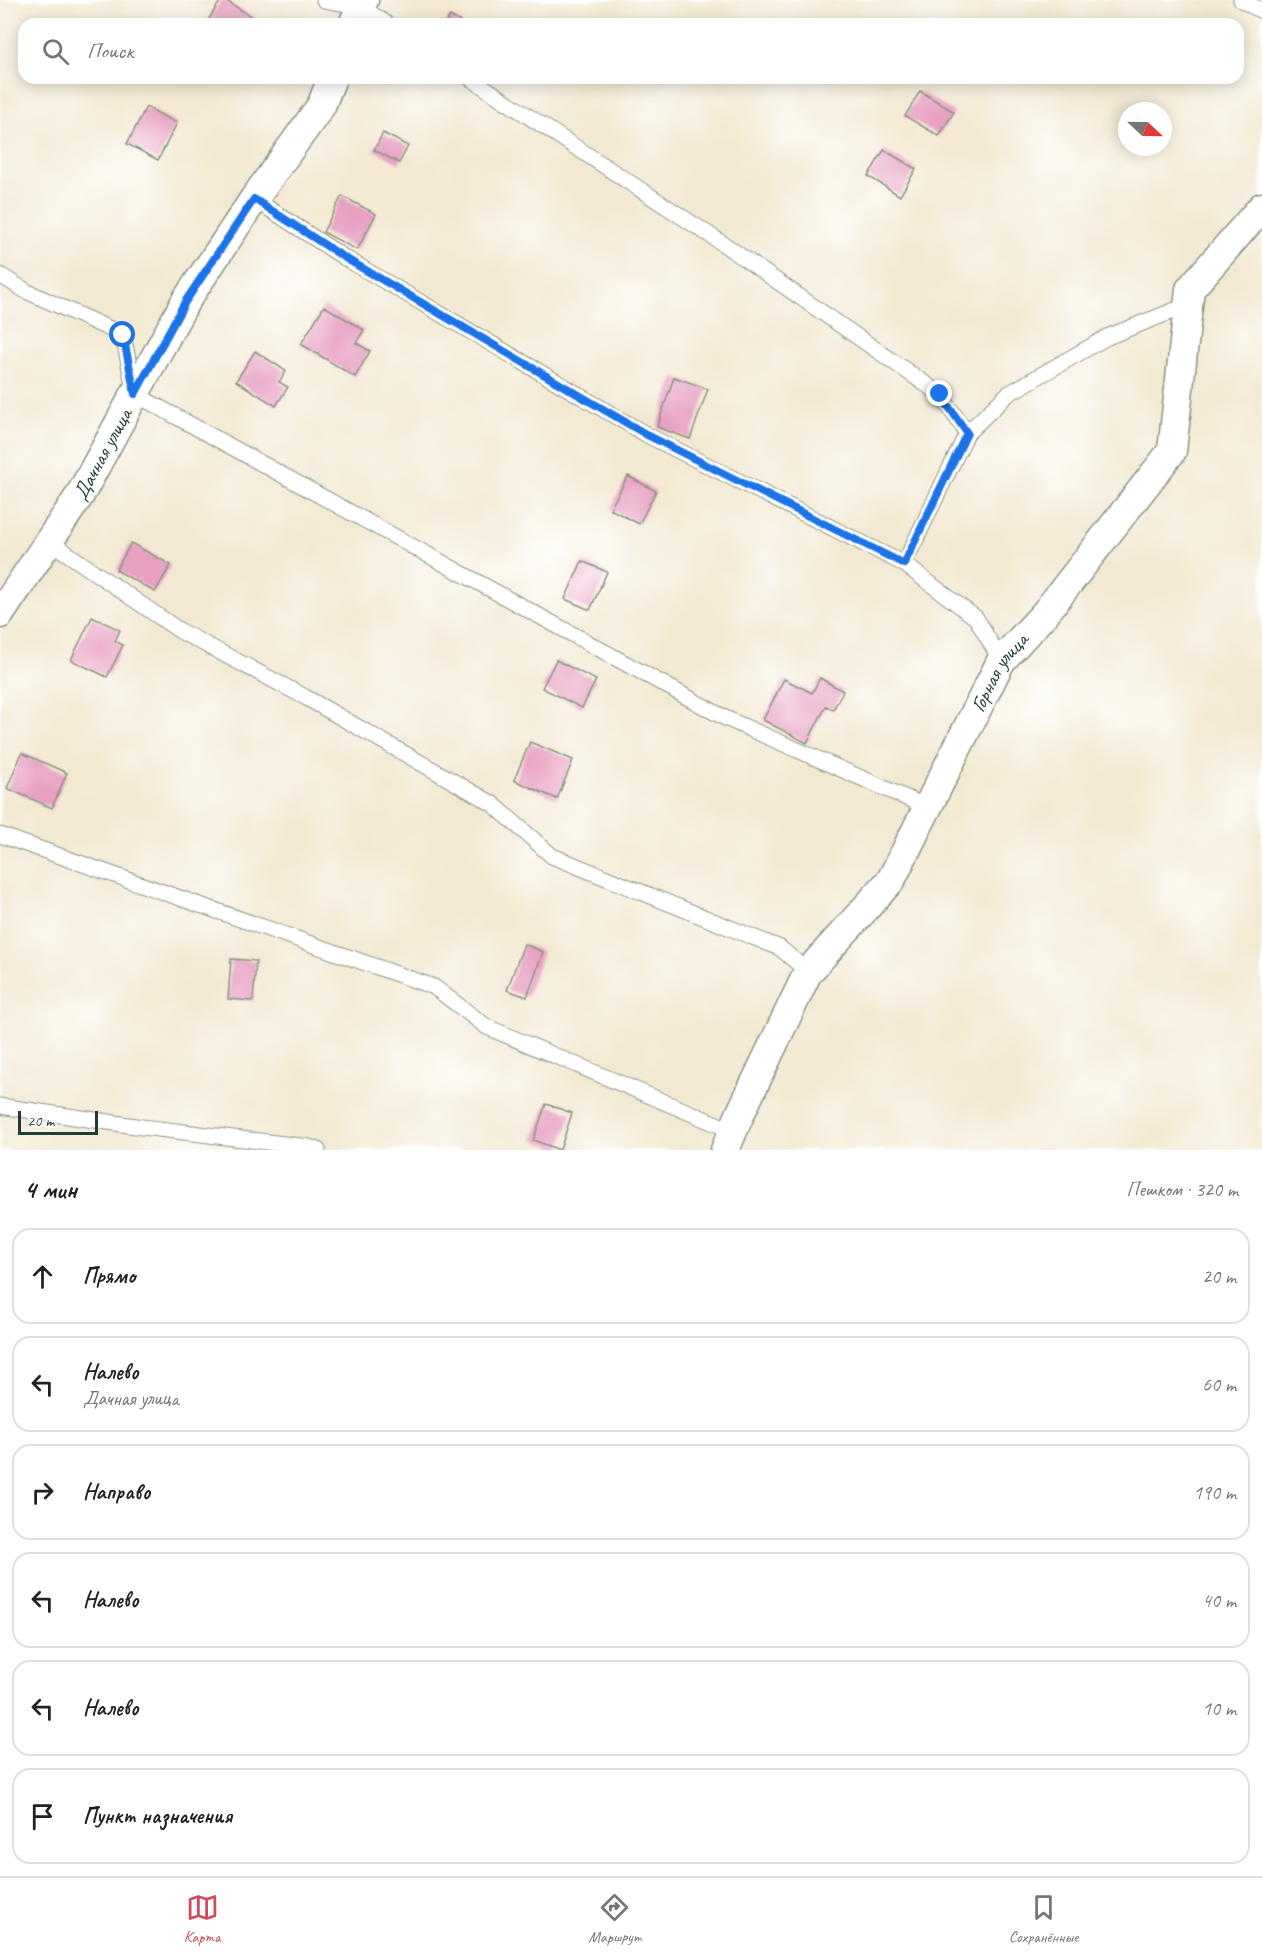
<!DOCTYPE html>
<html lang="ru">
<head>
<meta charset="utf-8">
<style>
  :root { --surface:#fff; --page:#f2f2f2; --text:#202124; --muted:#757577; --line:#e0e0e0; --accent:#d1495b }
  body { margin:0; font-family:Caveat,sans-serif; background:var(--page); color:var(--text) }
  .compass { position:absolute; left:1118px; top:102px; width:54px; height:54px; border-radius:50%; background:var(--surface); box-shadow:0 3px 15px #0003; rotate:112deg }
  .scale { position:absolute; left:18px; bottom:15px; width:80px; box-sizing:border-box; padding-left:6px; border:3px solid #1f3d34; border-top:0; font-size:16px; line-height:21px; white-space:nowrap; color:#1f3d34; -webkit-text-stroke:4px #fff; paint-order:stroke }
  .stop { position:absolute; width:18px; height:18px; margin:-14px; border:4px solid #1a73e8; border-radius:50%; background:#fff }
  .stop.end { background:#1a73e8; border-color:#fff; box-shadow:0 2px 6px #0008 }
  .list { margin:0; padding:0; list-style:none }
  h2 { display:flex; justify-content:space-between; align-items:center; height:78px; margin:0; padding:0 24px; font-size:26px }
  h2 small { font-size:20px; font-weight:400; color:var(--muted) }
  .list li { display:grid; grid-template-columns:39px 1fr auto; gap:18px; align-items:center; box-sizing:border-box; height:96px; margin:0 12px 12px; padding:0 12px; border:2px solid var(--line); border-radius:18px }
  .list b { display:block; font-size:22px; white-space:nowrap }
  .list p { margin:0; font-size:20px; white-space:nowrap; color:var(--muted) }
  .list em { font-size:20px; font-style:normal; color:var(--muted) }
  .icon { flex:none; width:33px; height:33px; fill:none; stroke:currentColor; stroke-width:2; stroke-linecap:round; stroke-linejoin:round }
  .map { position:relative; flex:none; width:1262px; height:1150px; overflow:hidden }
  .search { position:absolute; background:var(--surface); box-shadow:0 3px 15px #0003; left:18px; right:18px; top:18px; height:66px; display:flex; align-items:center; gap:15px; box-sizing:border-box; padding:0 21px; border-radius:18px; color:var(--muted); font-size:22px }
  .sheet { height:726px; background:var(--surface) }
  nav { display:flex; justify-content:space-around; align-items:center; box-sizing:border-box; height:84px; border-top:2px solid var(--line); background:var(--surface); font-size:16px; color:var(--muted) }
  nav a { display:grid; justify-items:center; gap:3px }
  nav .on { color:var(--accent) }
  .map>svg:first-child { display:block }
</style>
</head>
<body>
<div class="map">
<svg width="1262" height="1150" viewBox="0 0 1262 1150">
  <rect width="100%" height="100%" fill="#fff"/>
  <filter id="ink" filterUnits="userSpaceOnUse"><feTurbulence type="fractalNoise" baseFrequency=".0167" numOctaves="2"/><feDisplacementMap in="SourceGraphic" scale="12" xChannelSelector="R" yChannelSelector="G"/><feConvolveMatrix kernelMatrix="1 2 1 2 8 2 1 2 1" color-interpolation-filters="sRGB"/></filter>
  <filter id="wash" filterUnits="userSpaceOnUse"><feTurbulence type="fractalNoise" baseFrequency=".008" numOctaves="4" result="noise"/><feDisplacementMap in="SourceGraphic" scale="24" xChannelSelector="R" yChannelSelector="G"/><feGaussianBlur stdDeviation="1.35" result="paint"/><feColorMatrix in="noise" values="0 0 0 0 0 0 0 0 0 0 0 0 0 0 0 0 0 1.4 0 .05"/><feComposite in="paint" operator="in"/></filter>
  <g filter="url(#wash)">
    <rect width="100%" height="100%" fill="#f3e9d2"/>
    <g id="blocks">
      <!-- building -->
      <g fill="#e8a0c3">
        <path d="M221,0h4l34,21 -2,3h-47l-3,-2z"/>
        <path d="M450,16l14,8h-19z"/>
        <path d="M920,91l34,21 -15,24 -34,-20z"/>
        <path d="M146,107l31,16 -19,37 -31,-16z"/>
        <path d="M383,133l25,13 -9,17 -25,-13z"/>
        <path d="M884,150l32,19 -16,27 -32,-20z"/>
        <path d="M342,196l34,18 -19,36 -34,-18z"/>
        <path d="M324,306l40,24 -8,13 14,8 -15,26 -54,-33z"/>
        <path d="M255,351l31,20 -7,11 9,5 -12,19 -40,-25z"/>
        <path d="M674,377l34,12 -18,50 -33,-12z"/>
        <path d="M628,476l28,15 -17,33 -29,-15z"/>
        <path d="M131,543l40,22 -16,27 -39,-22z"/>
        <path d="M582,561l25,11 -17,38 -25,-11z"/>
        <path d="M92,617l28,13 -5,11 8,4 -16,32 -36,-17z"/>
        <path d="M556,660l40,20 -14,28 -40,-20z"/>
        <path d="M820,678l23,13 -10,19 -7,-4 -19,37 -44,-23 21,-41 28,14z"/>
        <path d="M530,742l43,18 -16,39 -43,-19z"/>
        <path d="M22,753l45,20 -15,35 -45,-20z"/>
        <path d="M524,944l19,8 -16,45 -20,-7z"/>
        <path d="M231,959l25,2 -3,40 -25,-2z"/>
        <path d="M546,1104l26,9 -12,37 -27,-10z"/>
      </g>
    </g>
  </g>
  <g filter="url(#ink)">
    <use href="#blocks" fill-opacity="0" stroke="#899383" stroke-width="1.5"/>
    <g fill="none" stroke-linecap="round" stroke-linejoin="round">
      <!-- lane casing -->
      <g stroke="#899383" stroke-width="17">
        <g id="lane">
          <path d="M324,0l36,6 27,18"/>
          <path d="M1241,0l21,11"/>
          <path d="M470,78l252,165 218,151 27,39"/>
          <path d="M254,199l91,59 304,178 255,128 72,54 25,43"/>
          <path d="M0,275l26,16 97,44 12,59 590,324 202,89"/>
          <path d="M49,541l131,90 125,66 188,107 59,52 228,92 28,24"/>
          <path d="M904,564l63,-131 41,-39 99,-57 81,-32"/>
          <path d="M0,835l434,152 53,40 246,104"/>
          <path d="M0,1106l142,21 167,20 9,3"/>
        </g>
      </g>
      <!-- street casing -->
      <g stroke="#899383" stroke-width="31">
        <g id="street">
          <path d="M353,24l11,-24"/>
          <path id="s1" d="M0,614l80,-119 105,-193 69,-103 67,-93 11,-28"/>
          <path id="s2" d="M725,1150l16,-38 67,-140 83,-92 110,-219 45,-49 126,-161 18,-162 72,-82"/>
        </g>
      </g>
      <!-- lane -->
      <use href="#lane" stroke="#fff" stroke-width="15"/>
      <!-- street -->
      <use href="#street" stroke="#fff" stroke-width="28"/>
    </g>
  </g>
  <g fill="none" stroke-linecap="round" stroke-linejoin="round" filter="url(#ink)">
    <!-- route -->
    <path stroke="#1a73e8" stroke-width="8" d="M123,335l12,59 50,-92 69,-103 91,59 304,178 255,128 63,-131 -27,-39"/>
  </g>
  <g text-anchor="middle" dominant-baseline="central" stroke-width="4.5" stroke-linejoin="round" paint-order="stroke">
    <!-- street labels -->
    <g font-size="21" fill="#1f3d34" stroke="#fff">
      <text stroke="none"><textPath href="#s1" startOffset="190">Дачная улица</textPath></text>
      <text stroke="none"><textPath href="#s2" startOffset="555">Горная улица</textPath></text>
    </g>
  </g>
</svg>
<svg class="compass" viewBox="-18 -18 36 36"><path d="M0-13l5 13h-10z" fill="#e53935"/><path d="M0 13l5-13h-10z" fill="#757577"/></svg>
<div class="scale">20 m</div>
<div class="stop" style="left:123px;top:335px"></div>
<div class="stop end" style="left:940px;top:394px"></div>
<div class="search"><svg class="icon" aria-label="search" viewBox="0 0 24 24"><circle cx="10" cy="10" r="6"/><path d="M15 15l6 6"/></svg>Поиск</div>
</div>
<section class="sheet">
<h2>4 мин<small>Пешком · 320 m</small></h2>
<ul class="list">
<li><svg class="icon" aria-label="ahead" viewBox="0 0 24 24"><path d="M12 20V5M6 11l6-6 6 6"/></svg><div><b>Прямо</b></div><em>20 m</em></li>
<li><svg class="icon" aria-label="left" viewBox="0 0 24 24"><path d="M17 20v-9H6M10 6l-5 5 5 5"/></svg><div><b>Налево</b><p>Дачная улица</p></div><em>60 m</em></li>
<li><svg class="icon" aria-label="right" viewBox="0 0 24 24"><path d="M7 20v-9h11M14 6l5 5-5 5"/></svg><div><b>Направо</b></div><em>190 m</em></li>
<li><svg class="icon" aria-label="left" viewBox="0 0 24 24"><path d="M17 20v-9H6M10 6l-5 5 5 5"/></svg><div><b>Налево</b></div><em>40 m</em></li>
<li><svg class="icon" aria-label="left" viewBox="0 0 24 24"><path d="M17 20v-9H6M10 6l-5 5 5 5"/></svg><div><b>Налево</b></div><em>10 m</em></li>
<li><svg class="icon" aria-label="arrive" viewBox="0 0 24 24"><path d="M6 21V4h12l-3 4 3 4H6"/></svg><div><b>Пункт назначения</b></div></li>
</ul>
</section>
<nav>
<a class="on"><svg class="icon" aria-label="map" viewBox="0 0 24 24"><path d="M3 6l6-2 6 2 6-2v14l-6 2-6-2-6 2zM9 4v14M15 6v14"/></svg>Карта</a>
<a><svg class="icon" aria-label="directions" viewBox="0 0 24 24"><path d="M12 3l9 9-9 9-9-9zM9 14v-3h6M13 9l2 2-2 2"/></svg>Маршрут</a>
<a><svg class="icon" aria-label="saved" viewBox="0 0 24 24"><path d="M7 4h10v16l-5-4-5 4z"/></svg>Сохранённые</a>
</nav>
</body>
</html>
